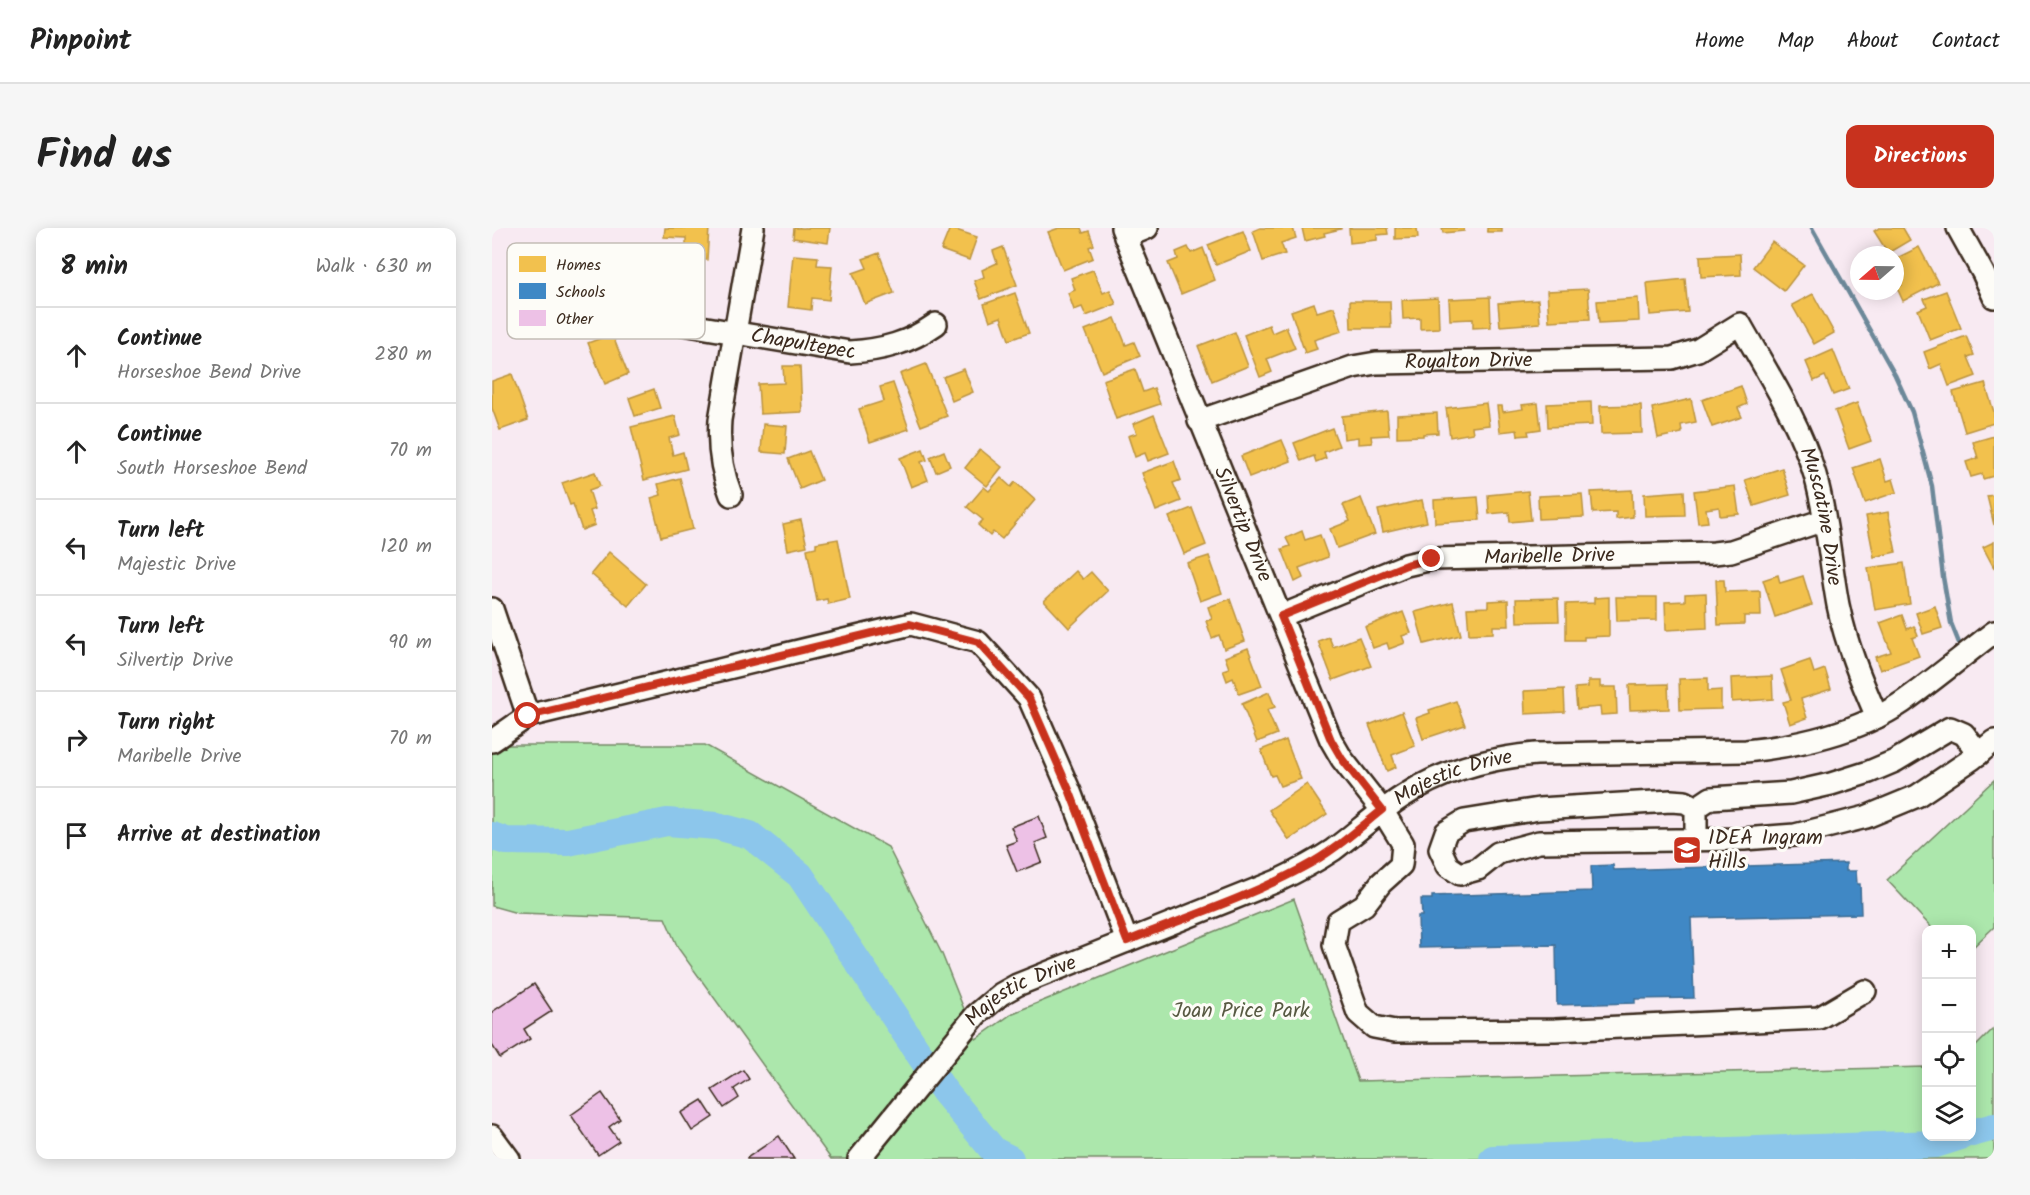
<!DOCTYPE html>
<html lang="en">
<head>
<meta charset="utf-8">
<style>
  :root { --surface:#fff; --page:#f6f6f6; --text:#222; --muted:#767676; --line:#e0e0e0; --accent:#c8321e }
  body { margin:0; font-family:Kalam,sans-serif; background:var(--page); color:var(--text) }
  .controls { position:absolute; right:18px; bottom:18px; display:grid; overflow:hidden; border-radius:12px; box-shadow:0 3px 15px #0003 }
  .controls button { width:54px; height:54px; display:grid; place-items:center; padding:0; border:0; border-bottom:2px solid var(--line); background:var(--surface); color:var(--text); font:30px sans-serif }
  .compass { position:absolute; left:1358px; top:18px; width:54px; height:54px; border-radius:50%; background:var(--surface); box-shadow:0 3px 15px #0003; rotate:250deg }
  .stop { position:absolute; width:18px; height:18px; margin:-14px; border:4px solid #c8321e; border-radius:50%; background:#fff }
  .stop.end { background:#c8321e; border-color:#fff; box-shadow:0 2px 6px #0008 }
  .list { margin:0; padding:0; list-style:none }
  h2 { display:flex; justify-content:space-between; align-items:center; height:78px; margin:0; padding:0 24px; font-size:26px }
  h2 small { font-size:20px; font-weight:400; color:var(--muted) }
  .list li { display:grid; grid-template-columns:39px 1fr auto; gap:18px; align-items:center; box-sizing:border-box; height:96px; padding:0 24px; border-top:2px solid var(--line) }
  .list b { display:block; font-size:22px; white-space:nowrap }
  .list p { margin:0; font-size:20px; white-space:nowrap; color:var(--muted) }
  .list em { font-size:20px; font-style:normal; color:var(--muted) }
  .icon { flex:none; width:33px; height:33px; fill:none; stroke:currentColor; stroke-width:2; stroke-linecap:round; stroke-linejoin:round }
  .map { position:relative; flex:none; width:1502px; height:931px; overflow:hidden; border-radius:12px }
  header { display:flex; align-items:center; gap:36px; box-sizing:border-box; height:84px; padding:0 30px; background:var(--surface); border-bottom:2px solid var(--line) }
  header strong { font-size:28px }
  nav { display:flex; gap:33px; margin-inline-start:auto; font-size:21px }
  .intro { display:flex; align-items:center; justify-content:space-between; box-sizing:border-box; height:144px; padding:0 36px }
  h1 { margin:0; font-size:42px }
  .button { padding:15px 27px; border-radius:12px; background:var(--accent); color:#fff; font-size:21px; font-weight:700 }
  main { display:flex; gap:36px; padding:0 36px }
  aside { flex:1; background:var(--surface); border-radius:12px; box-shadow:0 3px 15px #0003 }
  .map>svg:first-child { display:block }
</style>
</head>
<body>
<header>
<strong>Pinpoint</strong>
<nav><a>Home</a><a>Map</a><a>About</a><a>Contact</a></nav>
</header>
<div class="intro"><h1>Find us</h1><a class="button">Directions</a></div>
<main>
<aside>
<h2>8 min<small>Walk · 630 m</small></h2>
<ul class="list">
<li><svg class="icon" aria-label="ahead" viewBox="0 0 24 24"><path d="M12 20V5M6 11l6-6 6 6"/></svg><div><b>Continue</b><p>Horseshoe Bend Drive</p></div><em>280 m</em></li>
<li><svg class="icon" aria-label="ahead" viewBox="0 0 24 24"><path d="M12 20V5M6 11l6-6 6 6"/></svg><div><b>Continue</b><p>South Horseshoe Bend</p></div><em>70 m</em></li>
<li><svg class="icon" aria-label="left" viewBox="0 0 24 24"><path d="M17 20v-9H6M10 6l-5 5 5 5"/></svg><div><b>Turn left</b><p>Majestic Drive</p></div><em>120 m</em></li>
<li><svg class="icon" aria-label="left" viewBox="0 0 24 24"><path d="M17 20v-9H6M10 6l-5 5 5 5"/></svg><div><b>Turn left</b><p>Silvertip Drive</p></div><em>90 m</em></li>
<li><svg class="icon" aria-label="right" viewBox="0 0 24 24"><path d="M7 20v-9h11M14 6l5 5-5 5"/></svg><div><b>Turn right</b><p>Maribelle Drive</p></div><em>70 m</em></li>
<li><svg class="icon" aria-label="arrive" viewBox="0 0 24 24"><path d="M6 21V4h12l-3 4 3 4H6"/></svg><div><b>Arrive at destination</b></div></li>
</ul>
</aside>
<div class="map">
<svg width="1502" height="931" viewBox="0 0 1502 931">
  <rect width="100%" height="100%" fill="#f8eaf2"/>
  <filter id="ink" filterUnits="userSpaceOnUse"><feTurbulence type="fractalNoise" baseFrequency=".0167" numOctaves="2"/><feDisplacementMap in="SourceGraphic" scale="12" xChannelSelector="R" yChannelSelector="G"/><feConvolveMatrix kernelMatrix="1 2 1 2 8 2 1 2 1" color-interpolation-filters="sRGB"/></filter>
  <g filter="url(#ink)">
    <!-- green -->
    <g fill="#ace7ac" stroke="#748865" stroke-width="1.5">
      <path d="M0,517h213l183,102 54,107 34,85 37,-26 281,-114 64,182 568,-14v69h46v-86l22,-22v131h-1163l-153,-211 -13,-30 -148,-5 -25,-7z"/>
      <path d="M1502,552v147l-22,21v-18l-39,-1 -46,-49z"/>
    </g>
    <!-- homes -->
    <g fill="#f2c14e" stroke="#bb9440" stroke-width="1.5">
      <path d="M173,0h44l-2,32 -17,-1v10l-17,-1 1,-20h12v-10l-22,-1z"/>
      <path d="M302,0h36l-2,15 -35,-5z"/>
      <path d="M458,0l27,9 -8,23 -28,-10z"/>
      <path d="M567,0h22l2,5 6,-2 5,14 -5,2 4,11 -30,12 -15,-38z"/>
      <path d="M768,0h33l3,10 -15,5 4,11 -22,7 -10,-30z"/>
      <path d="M810,0h39v1l-17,4 1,3 -20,5z"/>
      <path d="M857,0h38l1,6 -11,1v5l-27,3z"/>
      <path d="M903,0h22l1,10 -23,1z"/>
      <path d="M950,0h22v3l-21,2z"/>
      <rect x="995" y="0" width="15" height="4"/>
      <path d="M1387,0h24l7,12 -22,13 -14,-22z"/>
      <path d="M751,3l8,20 -35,14 -8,-20z"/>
      <path d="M1280,14l32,23 -20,26 -31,-24z"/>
      <path d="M511,19l14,38 -36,14 -7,-18 10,-4 -2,-7 15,-7 -4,-12z"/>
      <path d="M696,19l3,6 12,-5 12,32 -34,14 -13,-31 10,-4 -2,-7z"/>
      <path d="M1427,19l19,36 -35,18 -6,-13 5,-3 -7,-14v-12z"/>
      <path d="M387,25l15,40 -29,11 -12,-31 14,-5 -4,-9z"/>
      <path d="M1248,26l1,21 -40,2 -1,-21z"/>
      <path d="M301,27l25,2 -1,8 15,1 -3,34 -17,-2 -1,12 -23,-3z"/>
      <path d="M601,42l10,23 7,-3 6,14 -30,12 -4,-9 -8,3 -6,-17 7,-3 -4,-12z"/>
      <path d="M1193,51l3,33 -38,3 -3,-32z"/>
      <path d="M1096,61l2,30 -41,2 -2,-30z"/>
      <path d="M1454,63l15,37 -31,12 -12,-30 9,-4 -3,-7z"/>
      <path d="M523,65l14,40 -20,7 -8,-23 -11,4 -6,-17z"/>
      <path d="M1321,66l21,39 -20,11 -22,-39z"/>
      <path d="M998,69l1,30 -18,1v-9l-23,1 -1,-21z"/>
      <path d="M946,70l1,30 -19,1v-11l-17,1 -1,-19z"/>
      <path d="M1146,70l1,23 -40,2 -2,-22z"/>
      <path d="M1046,72l2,23 -40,3 -2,-23z"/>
      <path d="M858,73h40l1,27h-40z"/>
      <path d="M822,75l3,9 17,-5 8,24 -28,9 3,9 -12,4 -14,-42z"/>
      <path d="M623,90l11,27 8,-3 6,14 -38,16 -17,-42z"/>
      <path d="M777,97l3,8 14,-6 9,21 -28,11 5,13 -12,5 -16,-42z"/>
      <path d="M743,104l13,34 -36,15 -14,-35z"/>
      <path d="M120,106l16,40 -23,10 -17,-41z"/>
      <path d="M1474,108l8,19 -6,2 8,19 -27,10 -8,-22 -11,5 -6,-17z"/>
      <path d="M1341,122l16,39 -16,6 -8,-19 -11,5 -8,-19z"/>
      <path d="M434,136l21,52 -26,10 -21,-52z"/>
      <path d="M291,138h17l2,46 -42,2 -2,-30 26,-1z"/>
      <path d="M472,141l9,23 -21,9 -9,-24z"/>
      <path d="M643,141l8,23 11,-4 6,16 -44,15 -13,-39z"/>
      <path d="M20,146l16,46 -28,10 -8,-22v-27z"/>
      <path d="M401,155l16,46 -39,13 -11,-33 25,-8 -4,-14z"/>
      <path d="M1493,155l9,29v11l-29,9 -12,-40z"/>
      <path d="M1249,158l6,18 -9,4 4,9 -30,10 -10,-27z"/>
      <path d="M162,161l6,19 -25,8 -6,-18z"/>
      <path d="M1199,171l5,23 -15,3 1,8 -24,5 -6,-30z"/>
      <path d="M1099,174l1,23 -44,2 -1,-23z"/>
      <path d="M994,175l3,22 -17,2 1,6 -23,4 -4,-29z"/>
      <path d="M1046,175l3,26 -13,2 1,4 -11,1 -1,-6 -17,2 -3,-26h5l1,6 20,-3 -1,-4z"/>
      <path d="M1365,175l14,38 -22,8 -14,-38z"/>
      <path d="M1149,177l1,28 -41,1 -1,-28z"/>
      <path d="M895,183l2,24 -18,1 1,7 -14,1v-7l-14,2 -2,-23z"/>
      <path d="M945,185l1,20 -15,1v2l-26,1v-22z"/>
      <path d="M662,187l15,38 -21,8 -3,-8 -10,4 -7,-21 9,-3 -4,-9z"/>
      <path d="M183,188l5,19 -11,3 4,17 10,-3 4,17 -43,11 -13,-53z"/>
      <path d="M271,196l24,2 -2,28 -24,-2z"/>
      <path d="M840,200l7,18 -15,6 2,6 -10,4 -2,-6 -13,5 -7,-18z"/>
      <path d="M1502,208v40l-11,3 -1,-5 -11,3 -5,-15 12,-4 -5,-16z"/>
      <path d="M790,212l9,21 -42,16 -8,-21z"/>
      <path d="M431,221l4,11 -6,2 7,18 -17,7 -11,-29z"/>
      <path d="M488,221l22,18 -15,19 -22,-18z"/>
      <path d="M317,223l12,29 -21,9 -12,-30z"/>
      <path d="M452,223l6,15 -14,6 -6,-15z"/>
      <path d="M1388,231l7,22 6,-2 4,13 -32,11 -12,-35z"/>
      <path d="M682,233l7,19 -8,3 8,18 -25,10 -14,-38z"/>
      <path d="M1290,240l8,27 -36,11 -9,-26z"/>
      <path d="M103,244l5,14 -11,4 6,19 -5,2 5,14 -13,5 -9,-26 -3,1 -8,-22z"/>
      <path d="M188,250l13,51 -32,8 -10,-39 10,-3 -3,-11z"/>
      <path d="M509,250l10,9 4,-5 20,18 -33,39 -9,-7 -3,4 -12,-11 5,-5 -16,-13 17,-20 5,4z"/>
      <path d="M1243,258l4,28 -19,2 -1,-9 -13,2 2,13 -10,1 -4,-32z"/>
      <path d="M1140,262l1,27 -17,2v-7l-23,1 -2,-21z"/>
      <path d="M1036,263l3,29 -21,2 -1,-10 -20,2 -1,-19z"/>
      <path d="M1192,263l1,24 -40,1 -1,-22z"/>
      <path d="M1090,266l2,23 -45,2 -1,-23z"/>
      <path d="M1502,267v30l-7,-29z"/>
      <path d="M986,269l2,23 -45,3 -1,-23z"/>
      <path d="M869,270l14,36 -38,14 -7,-19 20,-8 -7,-16z"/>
      <path d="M930,272l5,22 -44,10 -5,-22z"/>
      <path d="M700,280l14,37 -22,9 -15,-37z"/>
      <path d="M1396,284l8,40 -22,5 -8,-41z"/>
      <path d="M309,292l6,26 -19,4 -5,-26z"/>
      <path d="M810,303l3,9 15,-5 8,22 -29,11 4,10 -8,4 -13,-33 8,-3 -4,-8z"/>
      <path d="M346,311l12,60 -22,5 -1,-5 -10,2 -10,-52 9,-2v-4z"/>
      <path d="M1502,314v26l-11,-21z"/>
      <path d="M117,324l37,32 -18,22 -37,-32z"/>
      <path d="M717,328l13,37 -22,8 -13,-38z"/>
      <path d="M1412,335l6,41 -35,6 -7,-42z"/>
      <path d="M584,343l7,8 8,-7 17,19 -39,37 -25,-27z"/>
      <path d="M1286,347l2,8 23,-7 9,29 -37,12 -12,-37z"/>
      <path d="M1224,352h8l1,12 35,-1 1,25h-17v8l-26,1z"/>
      <path d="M1214,365l1,35 -41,2 -1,-28 20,-1v-7z"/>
      <path d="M1117,369v39l-25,1v3h-18v-36l28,-1v-5z"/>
      <path d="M1124,369h41v23l-40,1z"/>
      <path d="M1066,370l1,23 -42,1 -1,-23z"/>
      <path d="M738,371l15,42 -21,8 -5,-14 -7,3 -6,-17 6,-2 -4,-12z"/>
      <path d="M1016,372l1,26h-16v7l-24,1 -2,-26 21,-1v-6z"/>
      <path d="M961,374l8,33 -37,9 -9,-32z"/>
      <path d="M1443,378l7,22 -19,6 -7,-21z"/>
      <path d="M911,384l8,21 -9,3 3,7 -16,6 -2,-6 -14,5 -8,-21z"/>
      <path d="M1410,387l5,14 7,-3 4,10 -6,2 7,18 -39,14 -5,-13 16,-5 -11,-29z"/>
      <path d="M837,409l4,10 26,-10 12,29 -38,14 -15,-39z"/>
      <path d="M756,420l14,38 -23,8 -6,-16 -6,3 -4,-11 6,-2 -4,-11z"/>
      <path d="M1318,432l4,13 11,-4 6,20 -30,10 6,19 -17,6 -7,-22 8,-2 -10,-30z"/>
      <path d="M1280,448l1,23 -41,3 -1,-24z"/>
      <path d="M1216,450v13l13,-1v19l-41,1 -1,-31z"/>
      <path d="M1096,453h12v6h16l1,27 -16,1 -1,-8 -23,2 -2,-21 13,-1z"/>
      <path d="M1176,456l1,25 -39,1 -1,-25z"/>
      <path d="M1072,461l1,23 -40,2 -1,-23z"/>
      <path d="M777,464l6,15 -8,3 10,24 -20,8 -15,-38z"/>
      <path d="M964,473l9,24 -42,14 -7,-21 14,-5 -1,-3z"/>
      <path d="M910,484l13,34 -23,9 4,12 -9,4 -18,-46z"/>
      <path d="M794,512l15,39 -21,7 -5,-11 -4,1 -10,-26z"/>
      <path d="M815,556l20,30 -38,26 -20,-30z"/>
    </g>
    <!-- schools -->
    <path fill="#3f88c5" stroke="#3e6c93" stroke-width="1.5" d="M1354,635v8h10l1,13h3l1,30 -170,4 3,80 -59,1v4l-78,2 -1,-60 -137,3 -1,-32h4l-1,-17h11v-3l160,-5 -1,-25 22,-1 1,5z"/>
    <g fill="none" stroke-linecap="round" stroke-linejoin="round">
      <!-- stream -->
      <path stroke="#6c8899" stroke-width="4.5" d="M1320,0l83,147 17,37 20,74 11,91 8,46 8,20"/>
      <!-- river -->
      <g stroke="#8cc6eb" stroke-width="28">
        <path d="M0,608l14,5 62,1 99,-20 50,4 33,9 50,40 144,216 50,60 16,8"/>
        <path d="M1480,905l22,-6"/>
        <path d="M1001,931l443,-15 25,-8"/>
      </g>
    </g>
    <!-- building -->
    <g fill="#edc1e6" stroke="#3b2a1e" stroke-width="1.5">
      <path d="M547,588l8,22 -12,5 7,19 -25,10 -11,-27 11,-4 -6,-14z"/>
      <path d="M42,756l18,27 -28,18 6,10 -30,19 -8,-13v-33z"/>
      <path d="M251,842l6,9 -15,10 5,9 -15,10 -12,-18z"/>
      <path d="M110,865l18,26 -11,8 10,14 -21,14 -27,-40z"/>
      <path d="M210,872l11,17 -21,14 -11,-18z"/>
      <path d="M287,908l15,23h-47v-1z"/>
    </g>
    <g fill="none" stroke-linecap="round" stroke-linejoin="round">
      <!-- minor casing -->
      <g stroke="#3b2a1e" stroke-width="26">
        <g id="minor">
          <path id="s1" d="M630,0l209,512 11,19 40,51 21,34 -2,21 -20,18 -17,22 -26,16 -4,24 24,68 16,14 21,4 160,-1 264,-12 46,-27"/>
          <path d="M1466,0l25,45 11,24"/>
          <path d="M633,9l22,-9"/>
          <path id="s2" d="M173,93l185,31c33,-2 59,-9 86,-28"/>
          <path id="s3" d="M707,193l154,-54 23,-4 296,-5 26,-8 42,-26c27,48 59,97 75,151 12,41 15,87 23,130 8,39 23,75 39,112"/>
          <path d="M239,267c-10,-25 -13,-48 -11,-75l33,-192"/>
          <path d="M0,381l36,107"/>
          <path id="s4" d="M789,388l125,-51 26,-6 282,-6 17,-2 93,-31"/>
          <path d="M0,513l36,-25 383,-92 67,18 51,56 41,94 57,149"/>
          <path d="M1204,580l15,-10 80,-5 40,-9 38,-12 26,-11 55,-33 14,6 15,20"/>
          <path d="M1204,612v-32l-11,-6 -14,-1 -132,8 -75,12 -18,11 -6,17 8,17 12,8 18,-5 20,-16 41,-11 205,-3 51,-4 71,-18 51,-21 55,-37 22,-18"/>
          <path d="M0,908l17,23"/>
          <path id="s5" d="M367,931l117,-144 25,-21 16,-9 260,-104c19,-9 38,-19 56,-31 23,-17 44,-37 69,-53 39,-26 87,-39 134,-43l210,-3c52,-5 113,-19 157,-49 31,-22 61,-47 91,-70"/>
        </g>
      </g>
      <!-- minor -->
      <use href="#minor" stroke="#fdfcf7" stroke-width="21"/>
    </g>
  </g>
  <g fill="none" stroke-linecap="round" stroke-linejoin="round" filter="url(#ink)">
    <!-- route -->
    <path stroke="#c8321e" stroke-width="8" d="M36,488l382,-92 68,18 51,56 41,94 57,149c58,-23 122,-44 177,-74 29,-15 53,-37 78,-57l-40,-51 -11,-19 -50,-124 125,-51 26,-6"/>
  </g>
  <!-- icons -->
  <defs>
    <g id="school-square" transform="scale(1.5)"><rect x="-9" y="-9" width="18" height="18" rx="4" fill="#c8321e" stroke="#fdfcf7"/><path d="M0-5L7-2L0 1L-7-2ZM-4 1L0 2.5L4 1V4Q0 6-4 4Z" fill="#fff"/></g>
  </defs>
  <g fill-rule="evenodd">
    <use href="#school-square" x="1195" y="622"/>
  </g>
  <g text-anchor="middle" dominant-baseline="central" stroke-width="6" stroke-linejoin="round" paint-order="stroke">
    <!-- street labels -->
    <g font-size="21" fill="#3b2a1e" stroke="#fdfcf7">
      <text stroke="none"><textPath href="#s2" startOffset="140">Chapultepec</textPath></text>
      <text stroke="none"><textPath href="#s3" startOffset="279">Royalton Drive</textPath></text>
      <text stroke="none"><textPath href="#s3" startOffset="770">Muscatine Drive</textPath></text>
      <text stroke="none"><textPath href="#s1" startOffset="320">Silvertip Drive</textPath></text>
      <text stroke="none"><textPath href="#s4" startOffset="279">Maribelle Drive</textPath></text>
      <text stroke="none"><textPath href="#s5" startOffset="723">Majestic Drive</textPath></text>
      <text stroke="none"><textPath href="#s5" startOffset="237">Majestic Drive</textPath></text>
    </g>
    <!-- poi labels -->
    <g font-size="21" fill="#3b2a1e" stroke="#fdfcf7" text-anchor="start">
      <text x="1216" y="610">IDEA Ingram<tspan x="1216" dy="24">Hills</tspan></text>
    </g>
    <!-- park labels -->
    <g font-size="21" fill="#575942" stroke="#fdfcf7">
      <text x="749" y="783">Joan Price Park</text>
    </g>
  </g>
  <!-- legend -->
  <rect x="15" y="15" width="198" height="96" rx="9" fill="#fdfcf7" stroke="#c3bdb6" stroke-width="1.5"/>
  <rect x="27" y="28" width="27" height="16" fill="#f2c14e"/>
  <rect x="27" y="55" width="27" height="16" fill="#3f88c5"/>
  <rect x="27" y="82" width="27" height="16" fill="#edc1e6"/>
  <g font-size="16" fill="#3b2a1e">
    <text x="64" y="42">Homes</text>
    <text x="64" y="69">Schools</text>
    <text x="64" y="96">Other</text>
  </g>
</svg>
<div class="controls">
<button>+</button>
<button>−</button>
<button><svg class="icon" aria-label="locate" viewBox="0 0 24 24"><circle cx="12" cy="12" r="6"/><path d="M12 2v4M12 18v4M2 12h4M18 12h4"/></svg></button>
<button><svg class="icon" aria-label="layers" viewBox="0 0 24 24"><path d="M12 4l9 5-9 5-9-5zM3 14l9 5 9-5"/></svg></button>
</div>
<svg class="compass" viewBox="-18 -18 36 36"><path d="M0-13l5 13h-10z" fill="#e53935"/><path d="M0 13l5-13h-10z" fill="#767676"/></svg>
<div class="stop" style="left:36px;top:488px"></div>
<div class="stop end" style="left:940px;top:331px"></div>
</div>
</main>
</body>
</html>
